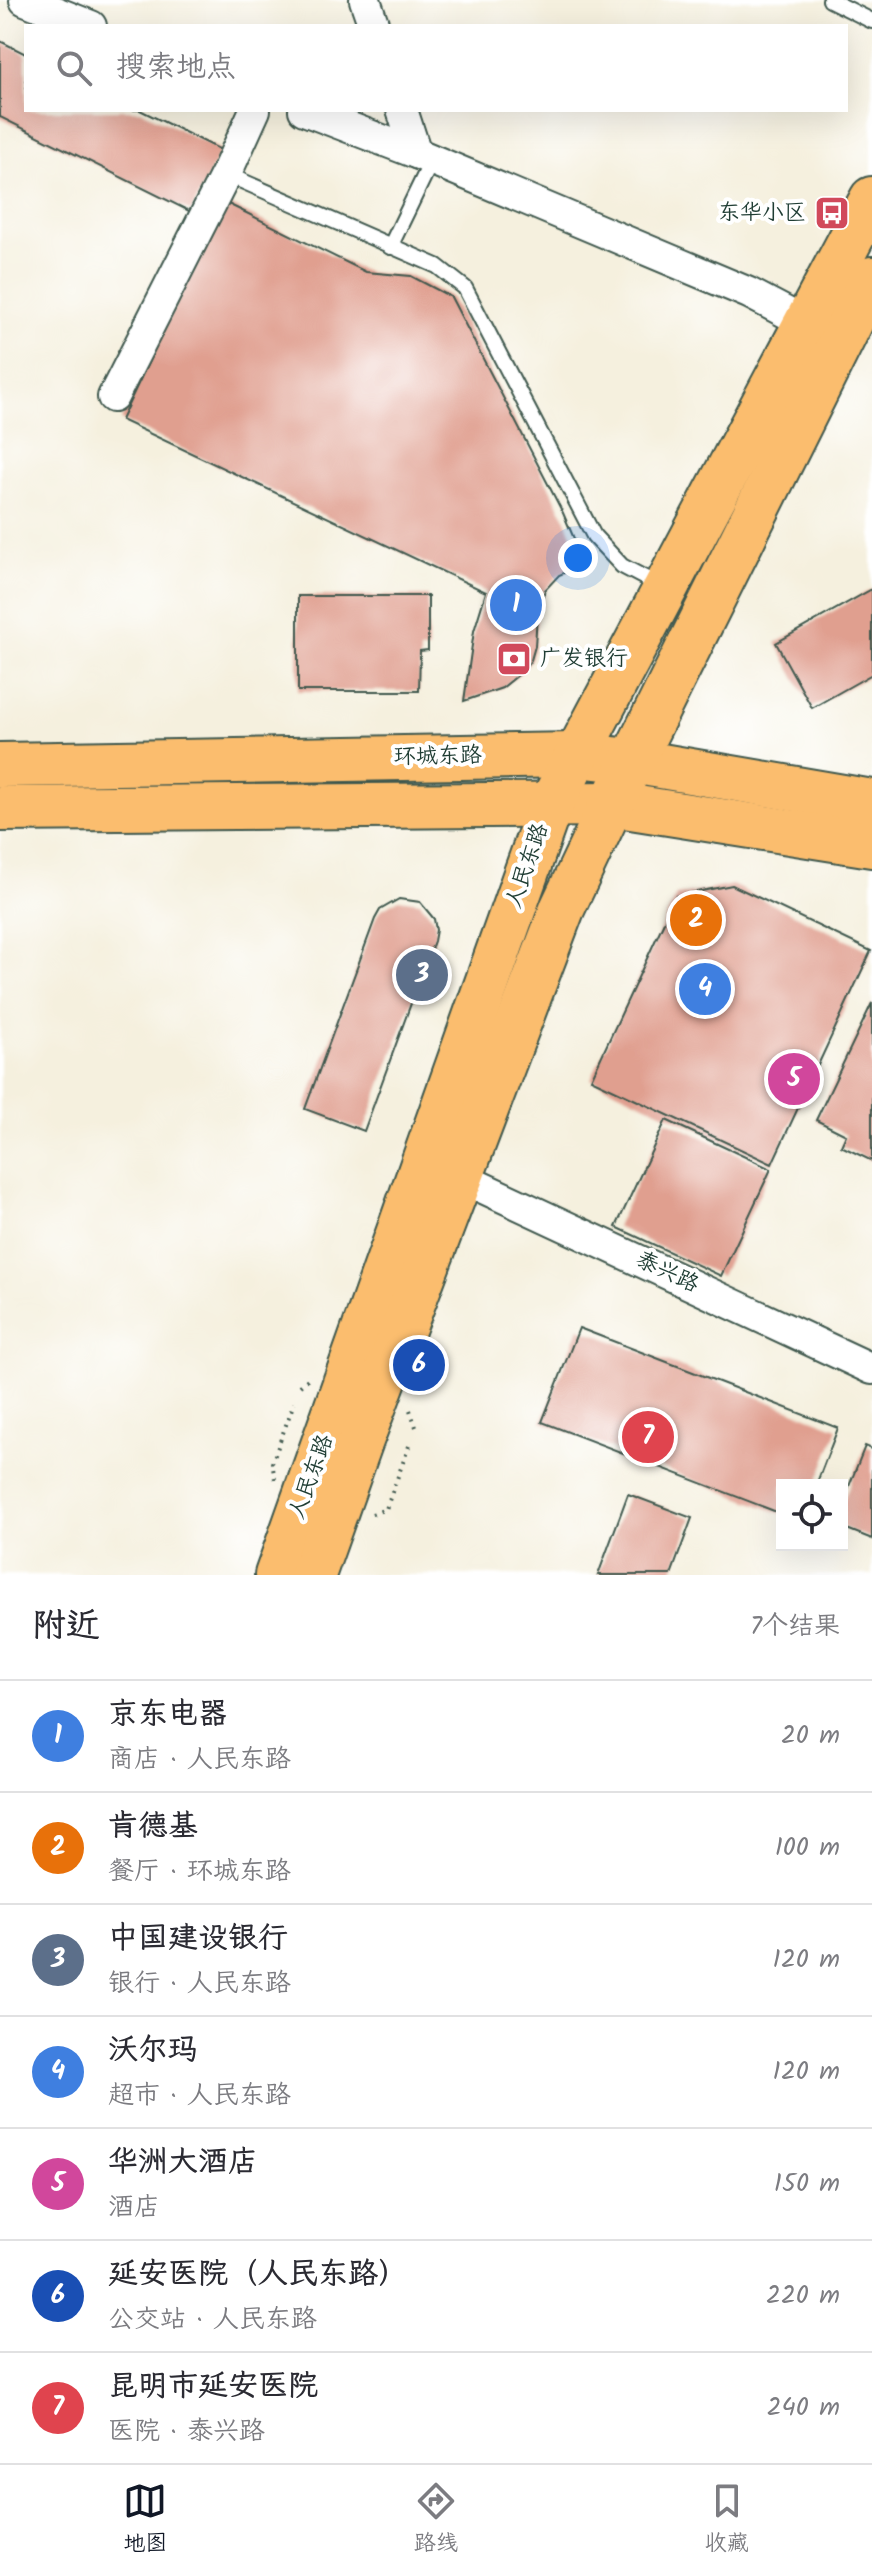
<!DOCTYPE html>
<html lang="zh">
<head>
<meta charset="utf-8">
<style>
  :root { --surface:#fff; --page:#f7f7f7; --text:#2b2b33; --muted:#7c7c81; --line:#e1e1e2; --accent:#111827 }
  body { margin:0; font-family:Kalam,"LXGW WenKai TC",sans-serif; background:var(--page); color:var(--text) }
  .controls { position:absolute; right:24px; bottom:24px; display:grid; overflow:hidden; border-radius:0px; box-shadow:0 8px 32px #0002 }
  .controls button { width:72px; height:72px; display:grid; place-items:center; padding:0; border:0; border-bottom:2px solid var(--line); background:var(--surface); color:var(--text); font:40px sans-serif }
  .you { position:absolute; left:578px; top:558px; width:28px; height:28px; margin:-20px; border:6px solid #fff; border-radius:50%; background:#1a73e8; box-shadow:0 0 0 12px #1a73e833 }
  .badge { display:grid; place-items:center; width:52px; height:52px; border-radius:50%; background:var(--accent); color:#fff; font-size:26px; font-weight:700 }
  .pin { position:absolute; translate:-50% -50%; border:4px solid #fff; box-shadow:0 2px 8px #0006 }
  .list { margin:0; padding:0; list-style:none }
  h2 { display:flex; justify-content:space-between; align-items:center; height:104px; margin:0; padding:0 32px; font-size:34px }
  h2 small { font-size:26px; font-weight:400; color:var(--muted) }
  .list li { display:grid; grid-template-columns:52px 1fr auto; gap:24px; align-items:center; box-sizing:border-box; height:112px; padding:0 32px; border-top:2px solid var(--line) }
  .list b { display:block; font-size:30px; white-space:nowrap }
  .list p { margin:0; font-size:26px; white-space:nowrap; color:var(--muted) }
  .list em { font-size:26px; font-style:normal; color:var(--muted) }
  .icon { flex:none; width:44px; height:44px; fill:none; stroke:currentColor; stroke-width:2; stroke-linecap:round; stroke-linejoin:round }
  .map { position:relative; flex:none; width:872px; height:1575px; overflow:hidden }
  .search { position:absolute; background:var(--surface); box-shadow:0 8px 32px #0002; left:24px; right:24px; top:24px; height:88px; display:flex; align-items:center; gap:20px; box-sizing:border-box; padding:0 28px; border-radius:0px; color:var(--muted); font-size:30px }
  .sheet { height:888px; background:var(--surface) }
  nav { display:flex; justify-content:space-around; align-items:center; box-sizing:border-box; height:112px; border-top:2px solid var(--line); background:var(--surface); font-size:22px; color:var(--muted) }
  nav a { display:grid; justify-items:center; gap:4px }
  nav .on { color:var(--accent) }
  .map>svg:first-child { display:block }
</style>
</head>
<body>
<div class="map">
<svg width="872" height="1575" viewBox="0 0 872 1575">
  <rect width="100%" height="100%" fill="#fff"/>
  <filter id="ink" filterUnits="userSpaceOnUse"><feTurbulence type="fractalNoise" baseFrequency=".0125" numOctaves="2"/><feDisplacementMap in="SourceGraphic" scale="16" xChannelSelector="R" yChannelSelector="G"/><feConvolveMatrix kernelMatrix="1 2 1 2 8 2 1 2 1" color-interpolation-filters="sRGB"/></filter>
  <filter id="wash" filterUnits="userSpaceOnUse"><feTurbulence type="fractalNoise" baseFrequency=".006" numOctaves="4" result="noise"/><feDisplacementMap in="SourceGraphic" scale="32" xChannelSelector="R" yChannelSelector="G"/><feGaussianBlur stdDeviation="1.8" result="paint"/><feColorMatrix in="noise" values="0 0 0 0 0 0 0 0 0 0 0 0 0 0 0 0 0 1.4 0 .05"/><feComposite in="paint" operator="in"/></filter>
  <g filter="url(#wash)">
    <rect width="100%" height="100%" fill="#f5f0de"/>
    <g id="blocks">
      <!-- building -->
      <g fill="#e09f8f">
        <path d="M0,41l26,13v56h114l81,40 -30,62 -191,-95z"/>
        <path d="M224,202l142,70 45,4 40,21 112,216 22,51 -26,11 -14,15 -8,24 -2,32 -4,14 -8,11 -21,17 -38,13 10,-70 12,-39 -365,-172z"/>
        <path d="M872,589v85l-60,34 -36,-65z"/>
        <path d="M298,596h130v54l-8,1 -1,40h-121z"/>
        <path d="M732,885l139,66 -99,213 -181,-85 85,-183z"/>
        <path d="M399,899l21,3 14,17 2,11 -2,11 -70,190 -59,-22 70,-190 5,-9z"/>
        <path d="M872,1003v158l-31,-15 5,-11 -30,-15z"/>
        <path d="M666,1120l105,49 -50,107 -105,-49z"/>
        <path d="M579,1328l259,100 -22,57h-34v29l-240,-92z"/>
        <path d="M865,1446l7,3v90l-30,-12v-23z"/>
        <path d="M628,1494l64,24 -21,57h-73z"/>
      </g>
    </g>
  </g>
  <g filter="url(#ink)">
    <use href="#blocks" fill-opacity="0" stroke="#3f584e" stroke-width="2"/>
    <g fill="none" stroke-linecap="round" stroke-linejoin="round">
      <!-- service casing -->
      <g stroke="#3f584e" stroke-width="18">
        <g id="service">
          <path d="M830,0l42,21"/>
          <path d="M226,174l211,92 28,22 129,248 28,30 40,21"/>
          <path d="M390,247l42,-87"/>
        </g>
      </g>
      <!-- minor casing -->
      <g stroke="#3f584e" stroke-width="34">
        <g id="minor">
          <path d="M25,0l66,26"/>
          <path d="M365,0l9,26"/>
          <path d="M304,110l112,43 333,140 57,30"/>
          <path d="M402,110l14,43"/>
          <path d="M113,397l113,-223 29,-64"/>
          <path d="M462,1178l410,191"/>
        </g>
      </g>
      <!-- primary casing -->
      <g stroke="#3f584e" stroke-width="48">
        <g id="primary">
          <path d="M0,765l576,-10 56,6 240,41"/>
          <path d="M0,809l612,-5 260,41"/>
          <path d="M277,1575l273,-769 322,-607"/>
          <path d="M313,1575l47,-132 202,-534 70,-148 240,-482"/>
        </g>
      </g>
      <!-- path -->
      <g stroke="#3f584e" stroke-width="4" stroke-dasharray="2 6" stroke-linecap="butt">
        <path d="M300,1386l10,-9"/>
        <path d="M410,1410l6,17"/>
        <path d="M275,1479l-3,-16 22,-60"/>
        <path d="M372,1514l14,-5 23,-63"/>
      </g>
      <!-- service -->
      <use href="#service" stroke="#fff" stroke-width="14"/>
      <!-- minor -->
      <use href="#minor" stroke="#fff" stroke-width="30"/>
      <!-- primary -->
      <use href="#primary" stroke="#fbbd6e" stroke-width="44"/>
    </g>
  </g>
  <!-- icons -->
  <defs>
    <g id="bus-square" transform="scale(1.8)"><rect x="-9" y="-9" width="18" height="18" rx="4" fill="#d1495b" stroke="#fff"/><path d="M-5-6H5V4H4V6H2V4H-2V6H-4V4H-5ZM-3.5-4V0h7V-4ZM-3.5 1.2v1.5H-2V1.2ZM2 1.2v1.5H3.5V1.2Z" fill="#fff"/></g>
    <g id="bank-square" transform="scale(1.8)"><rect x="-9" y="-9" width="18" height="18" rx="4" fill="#d1495b" stroke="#fff"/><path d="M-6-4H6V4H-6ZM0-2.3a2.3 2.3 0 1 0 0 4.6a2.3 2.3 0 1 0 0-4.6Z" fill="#fff"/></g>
  </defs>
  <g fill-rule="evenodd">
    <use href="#bus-square" x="832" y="213"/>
    <use href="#bank-square" x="514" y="659"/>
  </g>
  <g text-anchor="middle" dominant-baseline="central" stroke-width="8" stroke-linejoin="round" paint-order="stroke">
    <!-- poi labels -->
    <g font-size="22" fill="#1f3d34" stroke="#fff" text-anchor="end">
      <text x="806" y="213">东华小区</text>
      <text x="540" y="659" text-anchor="start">广发银行</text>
    </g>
    <!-- street labels -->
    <g font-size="22" fill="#1f3d34" stroke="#fff">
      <text transform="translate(438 757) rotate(-1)">环城东路</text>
      <text transform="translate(528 866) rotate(-71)">人民东路</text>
      <text transform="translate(667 1273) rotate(25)">泰兴路</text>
      <text transform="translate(312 1477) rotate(-70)">人民东路</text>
    </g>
  </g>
</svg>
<div class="controls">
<button><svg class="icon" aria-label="locate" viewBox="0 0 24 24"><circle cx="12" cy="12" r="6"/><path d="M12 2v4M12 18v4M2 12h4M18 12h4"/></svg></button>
</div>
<div class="you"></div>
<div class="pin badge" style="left:516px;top:605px;background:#3f7fe0">1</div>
<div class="pin badge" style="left:696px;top:920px;background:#e8710a">2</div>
<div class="pin badge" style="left:422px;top:975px;background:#5c6f8a">3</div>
<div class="pin badge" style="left:705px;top:989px;background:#3f7fe0">4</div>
<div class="pin badge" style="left:794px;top:1079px;background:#d1479c">5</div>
<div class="pin badge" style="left:419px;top:1365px;background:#1a4fb4">6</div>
<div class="pin badge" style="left:648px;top:1437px;background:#e0444e">7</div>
<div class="search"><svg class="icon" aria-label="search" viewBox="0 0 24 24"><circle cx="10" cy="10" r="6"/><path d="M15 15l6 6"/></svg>搜索地点</div>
</div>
<section class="sheet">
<h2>附近<small>7个结果</small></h2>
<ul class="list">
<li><span class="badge" style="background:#3f7fe0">1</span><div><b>京东电器</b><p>商店 · 人民东路</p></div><em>20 m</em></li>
<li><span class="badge" style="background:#e8710a">2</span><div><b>肯德基</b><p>餐厅 · 环城东路</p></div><em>100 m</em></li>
<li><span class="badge" style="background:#5c6f8a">3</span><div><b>中国建设银行</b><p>银行 · 人民东路</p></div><em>120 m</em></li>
<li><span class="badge" style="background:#3f7fe0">4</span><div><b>沃尔玛</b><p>超市 · 人民东路</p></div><em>120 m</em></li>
<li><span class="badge" style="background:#d1479c">5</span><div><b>华洲大酒店</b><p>酒店</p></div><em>150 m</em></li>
<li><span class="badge" style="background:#1a4fb4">6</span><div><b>延安医院（人民东路）</b><p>公交站 · 人民东路</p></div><em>220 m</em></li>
<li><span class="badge" style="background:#e0444e">7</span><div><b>昆明市延安医院</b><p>医院 · 泰兴路</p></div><em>240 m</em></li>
</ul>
</section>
<nav>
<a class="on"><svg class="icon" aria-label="map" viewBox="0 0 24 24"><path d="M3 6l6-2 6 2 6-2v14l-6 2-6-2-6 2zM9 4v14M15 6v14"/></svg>地图</a>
<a><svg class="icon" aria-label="directions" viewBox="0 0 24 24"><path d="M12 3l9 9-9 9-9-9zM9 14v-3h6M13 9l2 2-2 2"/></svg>路线</a>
<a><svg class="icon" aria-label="saved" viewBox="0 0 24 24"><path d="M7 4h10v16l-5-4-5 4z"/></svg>收藏</a>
</nav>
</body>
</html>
